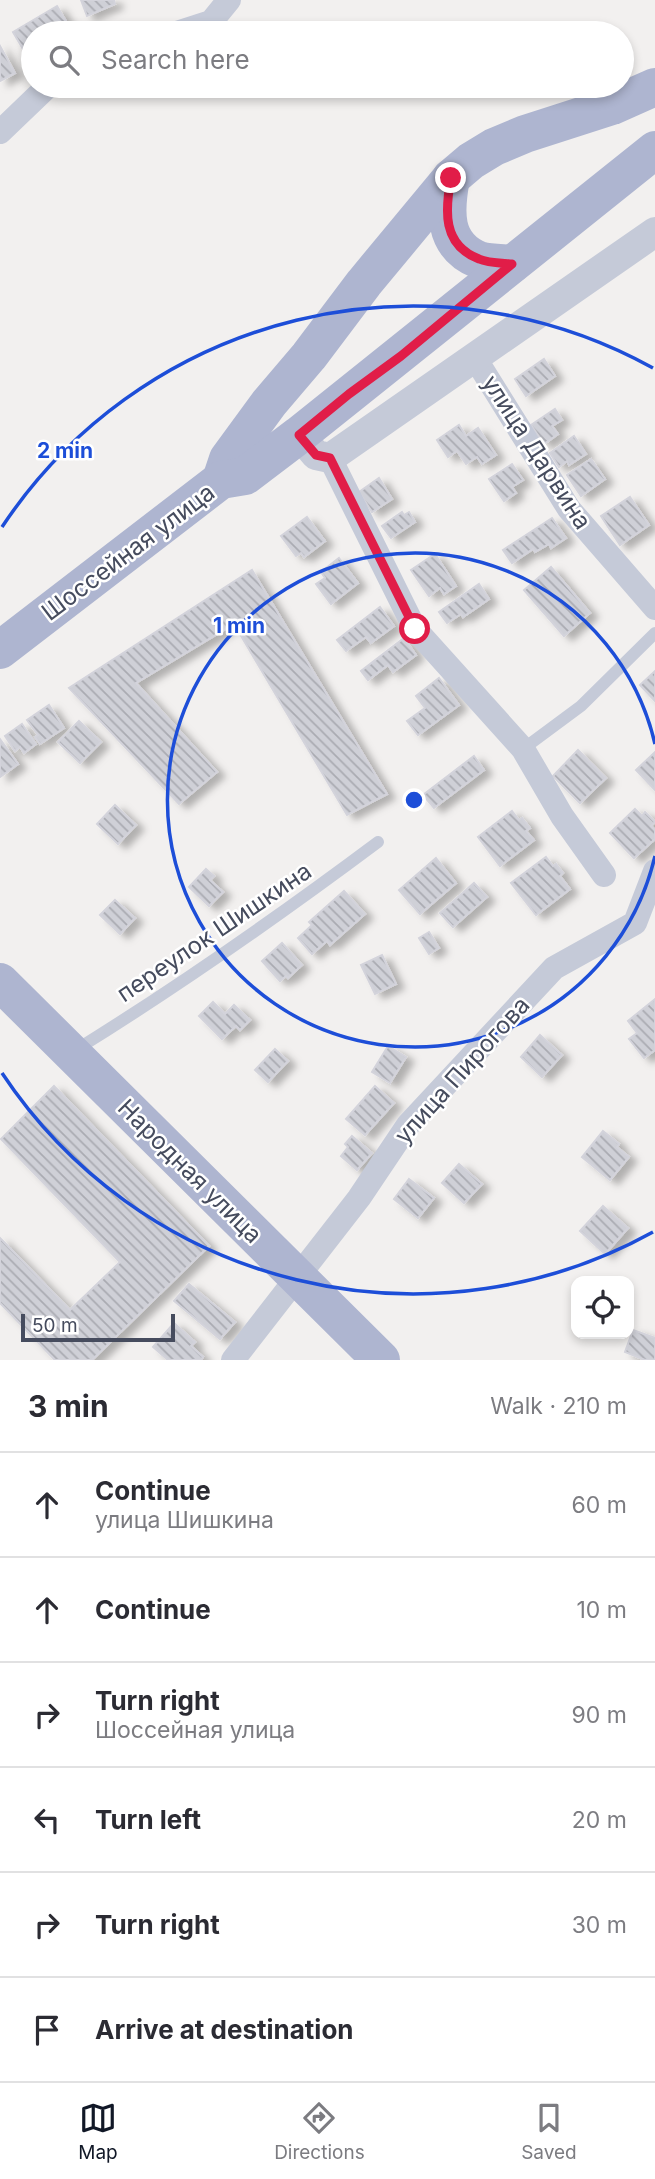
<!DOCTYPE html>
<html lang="en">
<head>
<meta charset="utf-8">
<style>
  :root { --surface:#fff; --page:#f2f2f3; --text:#2b2b33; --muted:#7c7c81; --line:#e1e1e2; --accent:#111827 }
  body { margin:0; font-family:Inter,sans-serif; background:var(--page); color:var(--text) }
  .controls { position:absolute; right:21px; bottom:21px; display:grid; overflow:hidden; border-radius:14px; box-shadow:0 4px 10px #0003 }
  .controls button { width:63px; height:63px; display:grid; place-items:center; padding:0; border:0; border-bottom:2px solid var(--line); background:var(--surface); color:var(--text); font:35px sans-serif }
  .scale { position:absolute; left:21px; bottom:18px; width:154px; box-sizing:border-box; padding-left:7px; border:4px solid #464c5e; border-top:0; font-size:19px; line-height:24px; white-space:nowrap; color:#464c5e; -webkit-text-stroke:5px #fff; paint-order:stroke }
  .stop { position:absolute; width:21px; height:21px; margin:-16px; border:5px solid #e11d48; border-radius:50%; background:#fff }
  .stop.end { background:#e11d48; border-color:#fff; box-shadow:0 2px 7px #0008 }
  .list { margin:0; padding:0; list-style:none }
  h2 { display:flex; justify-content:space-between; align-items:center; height:91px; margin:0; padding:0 28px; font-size:30px }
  h2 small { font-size:23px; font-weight:400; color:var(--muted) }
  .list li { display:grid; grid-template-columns:46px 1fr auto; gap:21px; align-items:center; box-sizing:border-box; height:105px; padding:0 28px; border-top:2px solid var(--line) }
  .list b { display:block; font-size:26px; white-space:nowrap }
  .list p { margin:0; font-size:23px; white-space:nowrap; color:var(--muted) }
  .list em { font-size:23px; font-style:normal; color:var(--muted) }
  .icon { flex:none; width:38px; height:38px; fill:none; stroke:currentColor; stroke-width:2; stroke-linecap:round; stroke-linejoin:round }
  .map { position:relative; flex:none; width:655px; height:1360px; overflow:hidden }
  .search { position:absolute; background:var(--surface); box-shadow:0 4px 10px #0003; left:21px; right:21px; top:21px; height:77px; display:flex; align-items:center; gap:18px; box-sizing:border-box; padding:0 24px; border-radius:38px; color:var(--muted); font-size:26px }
  .sheet { height:721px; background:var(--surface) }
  nav { display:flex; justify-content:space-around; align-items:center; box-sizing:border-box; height:98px; border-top:2px solid var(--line); background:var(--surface); font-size:19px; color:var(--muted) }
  nav a { display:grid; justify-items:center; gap:4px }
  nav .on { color:var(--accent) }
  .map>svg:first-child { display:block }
</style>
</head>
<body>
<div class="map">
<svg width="655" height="1360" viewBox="0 0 655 1360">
  <defs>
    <pattern id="building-back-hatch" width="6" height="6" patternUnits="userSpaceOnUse" patternTransform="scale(1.75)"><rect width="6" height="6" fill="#cfd0d7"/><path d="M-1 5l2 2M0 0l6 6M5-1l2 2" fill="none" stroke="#aaabb2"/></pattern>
    <filter id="shadow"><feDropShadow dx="8" dy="4.5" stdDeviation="3.5" flood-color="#0004"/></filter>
  </defs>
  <rect width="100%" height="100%" fill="#f2f0ef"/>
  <!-- building -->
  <g fill="url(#building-back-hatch)" stroke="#d3d3db" stroke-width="2" filter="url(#shadow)">
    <path d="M81,0h33l1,4 -28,12z"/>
    <path d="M57,6l16,27h-40v33l-20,-34z"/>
    <path d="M0,46l15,27 -15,8z"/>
    <path d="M544,359l11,17 -29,20 -11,-17z"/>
    <path d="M555,409l7,11 -10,6 6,8 -14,10 -13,-19z"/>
    <path d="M459,425l7,11 12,-8 18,27 -14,9 -5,-7 -11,7 -9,-13 -9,6 -11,-17z"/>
    <path d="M574,436l12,18 -17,11 -2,-4 -8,6 -9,-14z"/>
    <path d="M591,459l14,20 -24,17 -14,-21z"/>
    <path d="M512,464l11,16 -11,7 4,6 -12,8 -15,-22z"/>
    <path d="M379,478l13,21 -20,13 -13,-20z"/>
    <path d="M630,497l19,28 -29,20 -19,-29z"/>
    <path d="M402,512l2,3 5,-3 6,10 -24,16 -9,-12z"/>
    <path d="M307,517l18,24 -21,16 -3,-4 -5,3 -15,-20z"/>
    <path d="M552,518l14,20 -15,10 -2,-4 -14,8 -2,-3 -21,14 -9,-13z"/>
    <path d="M435,554l21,32 -12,8 -4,-6 -11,8 -18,-26z"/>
    <path d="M339,558l19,25 -27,21 -15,-20 9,-6 -4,-6z"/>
    <path d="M551,567l39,46 -26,23 -40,-46z"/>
    <path d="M252,570l135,224 -40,21 -113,-191 -98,59 81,89 -38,32 -110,-116z"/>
    <path d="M479,584l10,15 -26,18 -2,-3 -14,9 -8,-11z"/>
    <path d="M380,607l14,19 -23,17 -5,-6 -20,14 -9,-11z"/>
    <path d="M404,638l12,17 -23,17 -5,-7 -20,15 -7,-9z"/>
    <path d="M655,671v30l-15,-16z"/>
    <path d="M439,678l20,27 -41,30 -11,-14 18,-13 -9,-12z"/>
    <path d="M49,705l15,23 -24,16 -5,-7 3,-2 -11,-15z"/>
    <path d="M79,721l22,21 -21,21 -22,-21z"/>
    <path d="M22,724l14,20 -12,9 -4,-6 -5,4 -10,-15z"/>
    <path d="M0,739l18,25 -18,13z"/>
    <path d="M578,750l28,28 -26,25 -27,-27z"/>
    <path d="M655,752v38l-19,-20z"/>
    <path d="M474,756l10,14 -50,38 -11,-13z"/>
    <path d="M115,805l21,20 -18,19 -21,-20z"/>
    <path d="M635,809l7,7 3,-4 10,10 -4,4 4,4v9l-21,19 -24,-25z"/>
    <path d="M512,811l7,9 3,-2 8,10 -4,3 8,9 -34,26 -22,-29z"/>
    <path d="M546,857l7,9 3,-2 7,9 -3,3 10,13 -34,26 -25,-32z"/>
    <path d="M436,858l20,25 -36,31 -21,-24z"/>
    <path d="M206,869l8,7 -4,4 13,12 -14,14 -20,-19z"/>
    <path d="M474,883l13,14 -34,30 -13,-14z"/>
    <path d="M344,891l21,23 -35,31 -3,-4 -15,13 -14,-16 14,-13 -3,-3z"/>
    <path d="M115,900l20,18 -15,16 -20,-19z"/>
    <path d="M429,932l10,16 -10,6 -10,-16z"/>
    <path d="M282,943l20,22 -14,13 -2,-2 -6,5 -18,-20z"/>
    <path d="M382,955l14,29 -21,10 -14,-29z"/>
    <path d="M655,999v51l-11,8 -15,-19 8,-6 -9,-12z"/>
    <path d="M213,1002l12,12 9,-9 16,15 -10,10 -4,-4 -14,13 -23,-23z"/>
    <path d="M540,1035l22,20 -20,22 -21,-20z"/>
    <path d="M388,1046l18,11 -16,26 -18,-11z"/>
    <path d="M275,1049l13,12 -20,21 -13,-12z"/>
    <path d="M54,1086l155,160 -117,114h-37l-55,-57v-65l70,72 50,-48 -119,-123z"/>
    <path d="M375,1086l19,17 -29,32 -19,-16z"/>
    <path d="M603,1131l16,13 -2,3 12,10 -19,23 -28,-23z"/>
    <path d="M352,1136l20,17 -15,17 -16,-14 7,-9 -3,-3z"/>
    <path d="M459,1164l23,20 -18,19 -22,-20z"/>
    <path d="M409,1179l25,19 -16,20 -24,-19z"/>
    <path d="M603,1206l25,22 -23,26 -25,-23z"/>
    <path d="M189,1284l46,38 -15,17 -46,-38z"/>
    <path d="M174,1323l21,19 -4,4 12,11 -2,3h-33l-15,-13z"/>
    <path d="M633,1330l22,8v22h-10l-20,-8z"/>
  </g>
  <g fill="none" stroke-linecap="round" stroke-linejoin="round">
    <!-- service -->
    <g stroke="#c5cad8" stroke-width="12">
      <path d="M523,749l58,-43 74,-73"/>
      <path d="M74,1051c105,-65 205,-135 304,-209"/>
    </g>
    <!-- minor -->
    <g stroke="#c5cad8" stroke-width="24">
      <path d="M177,33l34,-11 18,-22"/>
      <path d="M0,132l48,-46"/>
      <path d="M475,358l94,151 86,99"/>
      <path d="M330,458l85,171 108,120 39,67 42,59"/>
      <path d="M233,1360l126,-162 49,-73 146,-157 81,-45 20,-52"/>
    </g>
    <!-- tertiary -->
    <path stroke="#c5cad8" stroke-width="30" d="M299,435l17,20 14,3 325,-226"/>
    <!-- primary -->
    <g stroke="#aeb5d0" stroke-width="38">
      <path d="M451,178c-6,32 -9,67 28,82 9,3 23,3 33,4"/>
      <path d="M221,480l7,-21 41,-56 40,-47 55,-73 87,-105 20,-17 23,-14 31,-13 87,-28 43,-19"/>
      <path d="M0,650l221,-170 24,-4 54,-41 356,-285"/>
      <path d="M0,982l381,378"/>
    </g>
  </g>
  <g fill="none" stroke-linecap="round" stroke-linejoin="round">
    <!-- route -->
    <path stroke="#e11d48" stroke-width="9" d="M415,629l-85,-171 -14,-3 -17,-20 50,-41 52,-38 111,-92c-10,-1 -24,-1 -33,-5 -37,-14 -34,-49 -28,-81"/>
  </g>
  <!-- distance rings -->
  <g fill="none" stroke="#1d4ed8" stroke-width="3.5">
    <path d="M655 856A247 247 0 1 1 655 744"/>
    <path d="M653 1232A494 494 0 0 1 2 1073M2 527A494 494 0 0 1 653 368"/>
  </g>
  <g text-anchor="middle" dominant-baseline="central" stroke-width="5" stroke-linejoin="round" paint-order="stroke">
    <!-- street labels -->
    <g font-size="24" fill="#464c5e" stroke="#fff">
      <text transform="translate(537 452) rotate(57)">улица Дарвина</text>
      <text transform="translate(128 552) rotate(-37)">Шоссейная улица</text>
      <text transform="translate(214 932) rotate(-34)">переулок Шишкина</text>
      <text transform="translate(462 1070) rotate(-48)">улица Пирогова</text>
      <text transform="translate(190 1171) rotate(45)">Народная улица</text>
    </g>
  </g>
  <circle cx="414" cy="800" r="10" fill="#1d4ed8" stroke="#fff" stroke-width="3.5"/>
  <g font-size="21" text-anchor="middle" font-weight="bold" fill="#1d4ed8" stroke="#fff" stroke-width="5" stroke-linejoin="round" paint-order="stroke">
    <text x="65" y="458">2 min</text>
    <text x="239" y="633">1 min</text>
  </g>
</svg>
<div class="controls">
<button><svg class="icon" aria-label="locate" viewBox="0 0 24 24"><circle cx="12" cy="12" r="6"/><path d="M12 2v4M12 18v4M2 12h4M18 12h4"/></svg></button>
</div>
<div class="scale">50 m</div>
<div class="stop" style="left:415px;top:629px"></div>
<div class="stop end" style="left:451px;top:178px"></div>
<div class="search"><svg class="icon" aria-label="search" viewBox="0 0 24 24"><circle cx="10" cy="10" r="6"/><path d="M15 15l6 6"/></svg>Search here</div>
</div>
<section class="sheet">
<h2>3 min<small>Walk · 210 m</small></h2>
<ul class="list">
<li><svg class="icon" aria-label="ahead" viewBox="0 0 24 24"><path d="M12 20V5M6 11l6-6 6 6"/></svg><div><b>Continue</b><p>улица Шишкина</p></div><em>60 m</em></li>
<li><svg class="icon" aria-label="ahead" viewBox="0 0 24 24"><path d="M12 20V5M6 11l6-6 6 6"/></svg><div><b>Continue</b></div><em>10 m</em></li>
<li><svg class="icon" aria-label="right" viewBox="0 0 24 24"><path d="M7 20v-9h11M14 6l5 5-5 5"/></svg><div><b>Turn right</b><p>Шоссейная улица</p></div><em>90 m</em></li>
<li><svg class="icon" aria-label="left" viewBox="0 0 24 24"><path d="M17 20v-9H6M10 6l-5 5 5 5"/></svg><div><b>Turn left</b></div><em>20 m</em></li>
<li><svg class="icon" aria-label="right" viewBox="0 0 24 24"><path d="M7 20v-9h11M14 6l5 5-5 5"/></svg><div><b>Turn right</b></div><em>30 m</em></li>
<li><svg class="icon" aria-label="arrive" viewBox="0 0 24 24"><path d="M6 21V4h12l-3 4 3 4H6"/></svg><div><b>Arrive at destination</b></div></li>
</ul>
</section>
<nav>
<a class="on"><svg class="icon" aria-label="map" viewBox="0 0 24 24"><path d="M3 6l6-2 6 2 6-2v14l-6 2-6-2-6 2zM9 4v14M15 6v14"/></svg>Map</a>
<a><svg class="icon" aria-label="directions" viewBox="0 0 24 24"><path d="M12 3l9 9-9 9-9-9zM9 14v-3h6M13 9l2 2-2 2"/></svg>Directions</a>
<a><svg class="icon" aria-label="saved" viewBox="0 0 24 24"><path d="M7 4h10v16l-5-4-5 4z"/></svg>Saved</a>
</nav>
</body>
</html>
